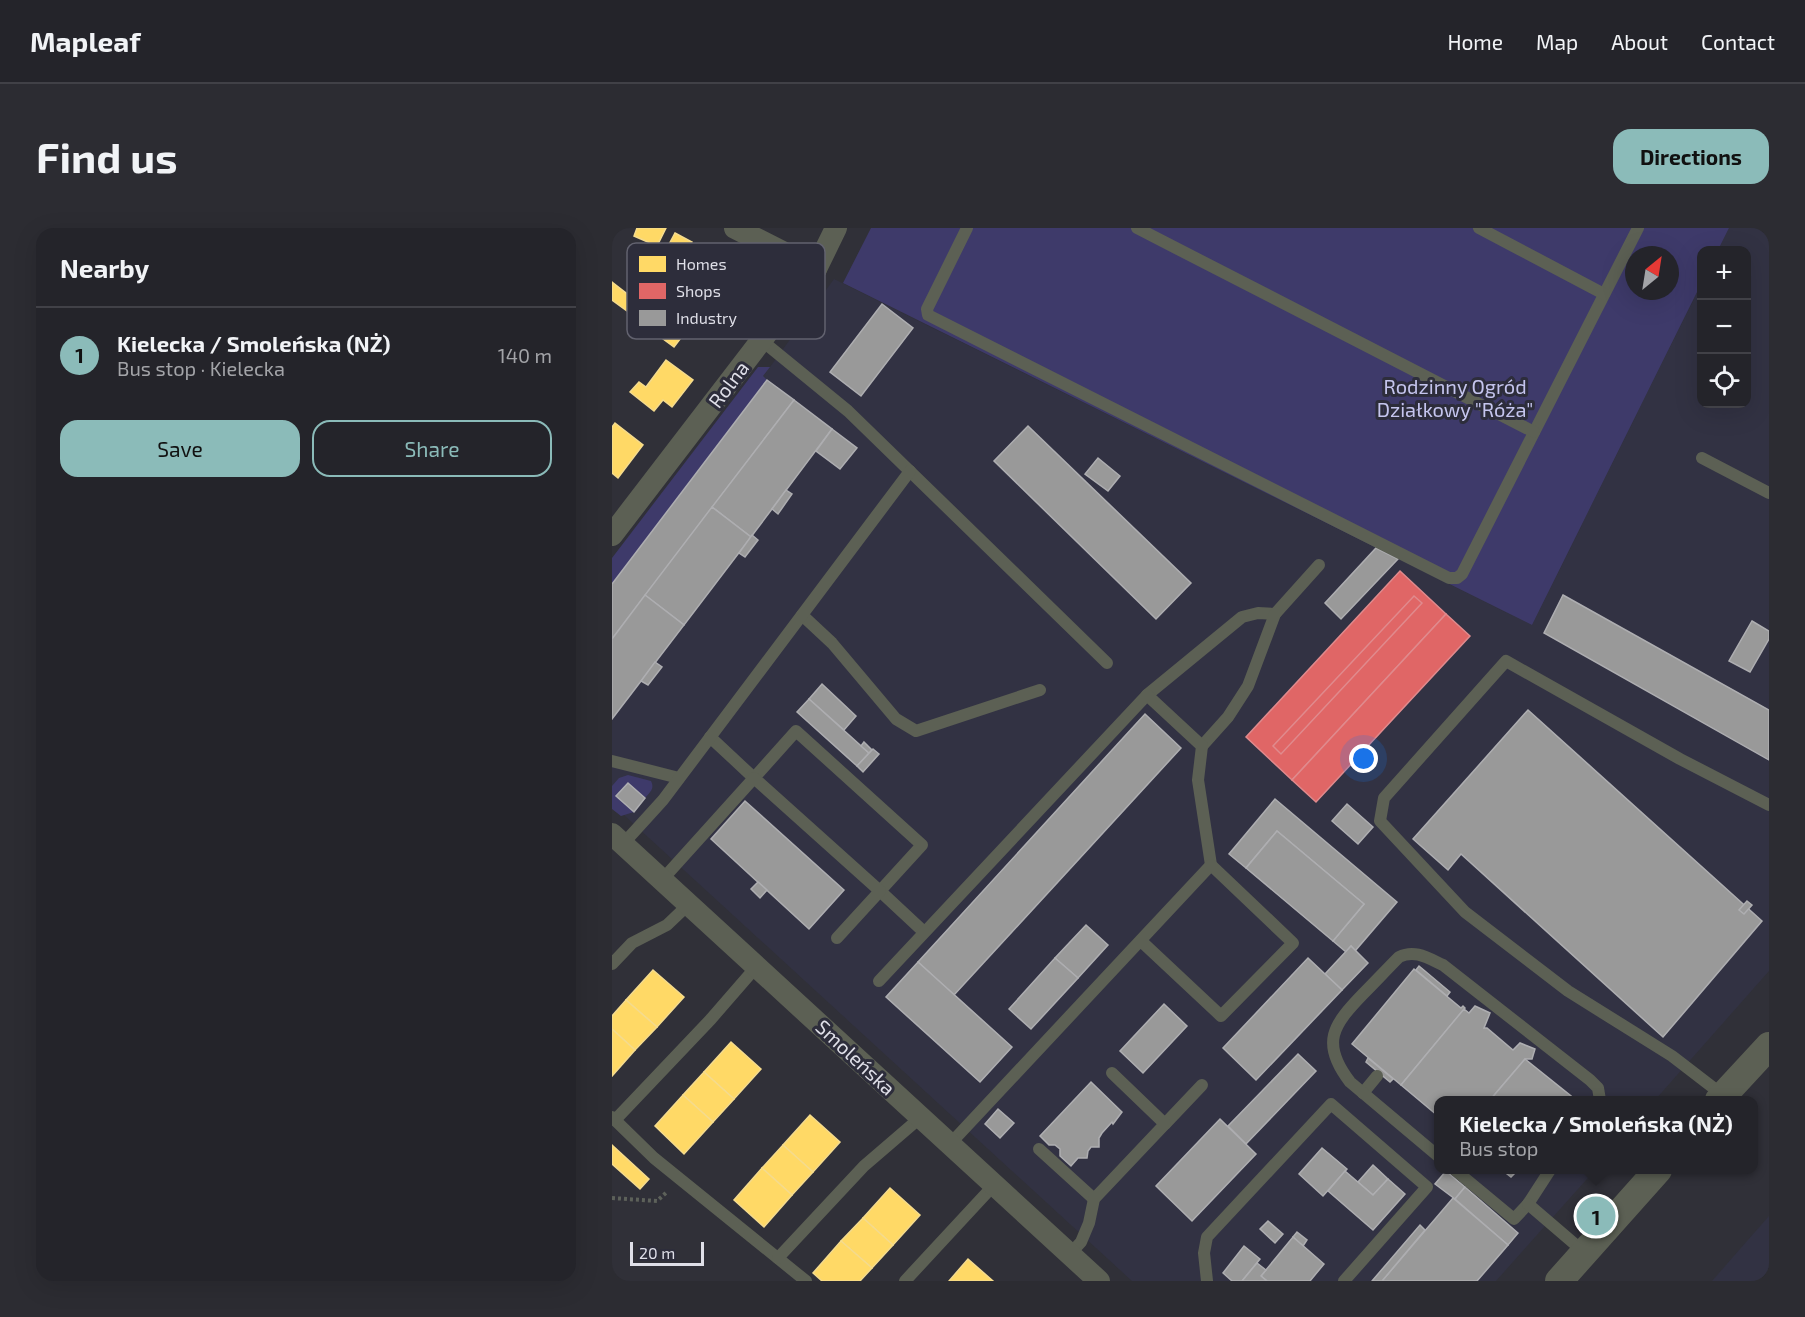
<!DOCTYPE html>
<html lang="en">
<head>
<meta charset="utf-8">
<style>
  :root { --surface:#24242a; --page:#2c2c32; --text:#f1f3f6; --muted:#a3a4a8; --line:#414147; --accent:#8bbbb9 }
  body { margin:0; font-family:"Exo 2",sans-serif; background:var(--page); color:var(--text) }
  .controls { position:absolute; right:18px; top:18px; display:grid; overflow:hidden; border-radius:12px; box-shadow:0 6px 24px #0002 }
  .controls button { width:54px; height:54px; display:grid; place-items:center; padding:0; border:0; border-bottom:2px solid var(--line); background:var(--surface); color:var(--text); font:30px sans-serif }
  .compass { position:absolute; left:1013px; top:18px; width:54px; height:54px; border-radius:50%; background:var(--surface); box-shadow:0 6px 24px #0002; rotate:30deg }
  .scale { position:absolute; left:18px; bottom:15px; width:74px; box-sizing:border-box; padding-left:6px; border:3px solid #dfdfe8; border-top:0; font-size:16px; line-height:21px; white-space:nowrap; color:#dfdfe8; -webkit-text-stroke:4px #2d2d3b; paint-order:stroke }
  .you { position:absolute; left:752px; top:531px; width:21px; height:21px; margin:-15px; border:4px solid #fff; border-radius:50%; background:#1a73e8; box-shadow:0 0 0 9px #1a73e833 }
  .badge { display:grid; place-items:center; width:39px; height:39px; border-radius:50%; background:var(--accent); color:#111; font-size:20px; font-weight:700 }
  .pin { position:absolute; translate:-50% -50%; border:3px solid #fff; box-shadow:0 2px 6px #0006 }
  .popup { position:absolute; left:822px; top:868px; width:324px; height:78px; box-sizing:border-box; display:grid; place-content:center; border-radius:12px; background:var(--surface); filter:drop-shadow(0 2px 4px #0005); font-size:20px; white-space:nowrap; color:var(--muted) }
  .popup b { font-size:22px; color:var(--text) }
  .popup::after { content:''; position:absolute; left:50%; top:100%; margin-left:-12px; border:12px solid transparent; border-top-color:var(--surface) }
  .list { margin:0; padding:0; list-style:none }
  h2 { display:flex; justify-content:space-between; align-items:center; height:78px; margin:0; padding:0 24px; font-size:26px }
  h2 small { font-size:20px; font-weight:400; color:var(--muted) }
  .list li { display:grid; grid-template-columns:39px 1fr auto; gap:18px; align-items:center; box-sizing:border-box; height:96px; padding:0 24px; border-top:2px solid var(--line) }
  .list b { display:block; font-size:22px; white-space:nowrap }
  .list p { margin:0; font-size:20px; white-space:nowrap; color:var(--muted) }
  .list em { font-size:20px; font-style:normal; color:var(--muted) }
  .actions { display:flex; gap:12px; padding:18px 24px }
  .actions a { flex:1; padding:14px 0; border:2px solid var(--accent); border-radius:18px; text-align:center; font-size:21px; color:var(--accent) }
  .actions .main { background:var(--accent); color:#111 }
  .icon { flex:none; width:33px; height:33px; fill:none; stroke:currentColor; stroke-width:2; stroke-linecap:round; stroke-linejoin:round }
  .map { position:relative; flex:none; width:1157px; height:1053px; overflow:hidden; border-radius:18px }
  header { display:flex; align-items:center; gap:36px; box-sizing:border-box; height:84px; padding:0 30px; background:var(--surface); border-bottom:2px solid var(--line) }
  header strong { font-size:28px }
  nav { display:flex; gap:33px; margin-inline-start:auto; font-size:21px }
  .intro { display:flex; align-items:center; justify-content:space-between; box-sizing:border-box; height:144px; padding:0 36px }
  h1 { margin:0; font-size:42px }
  .button { padding:15px 27px; border-radius:18px; background:var(--accent); color:#111; font-size:21px; font-weight:700 }
  main { display:flex; gap:36px; padding:0 36px }
  aside { flex:1; background:var(--surface); border-radius:18px; box-shadow:0 6px 24px #0002 }
  .map>svg:first-child { display:block }
</style>
</head>
<body>
<header>
<strong>Mapleaf</strong>
<nav><a>Home</a><a>Map</a><a>About</a><a>Contact</a></nav>
</header>
<div class="intro"><h1>Find us</h1><a class="button">Directions</a></div>
<main>
<aside>
<h2>Nearby<small></small></h2>
<ul class="list">
<li><span class="badge">1</span><div><b>Kielecka / Smoleńska (NŻ)</b><p>Bus stop · Kielecka</p></div><em>140 m</em></li>
</ul>
<div class="actions"><a class="main">Save</a><a>Share</a></div>
</aside>
<div class="map">
<svg width="1157" height="1053" viewBox="0 0 1157 1053">
  <rect width="100%" height="100%" fill="#303038"/>
  <!-- built -->
  <g fill="#323243">
    <path d="M1117,0h40v743l-114,129h-217v70h157l-99,111h-364l-520,-477v-233l158,-204 64,-88 698,346 169,-341 1,120h44v-154h-28z"/>
    <path d="M1157,988v65h-57z"/>
  </g>
  <!-- green -->
  <g fill="#3e3a6a" fill-rule="evenodd">
    <path d="M259,0h858l-11,22h-16l-1,34 -169,341 -689,-342zM1022,27h36v36h-36z"/>
    <path d="M146,139h12l-7,9 4,4 -155,204v-26z"/>
    <path d="M16,547l23,6c4,8 -1,11 -6,17l-17,-15 -11,13 17,16 -13,4 -9,-7v-23l7,-8z"/>
  </g>
  <!-- homes -->
  <g fill="#ffd966" stroke="#f5db8d" stroke-width="1.5">
    <path d="M25,0h29l-9,18 -23,-10z"/>
    <path d="M63,5l17,9 -24,46 2,1 -6,13 -17,-8 13,-25 -3,-2z"/>
    <path d="M87,16l26,13 -5,11 -6,-3 -12,24 -11,-5 -4,8 -9,-4z"/>
    <path d="M0,54l23,18 -8,11 -15,-11z"/>
    <path d="M60,61l25,18 -8,11 4,4 -19,25 -23,-17z"/>
    <path d="M54,132l27,20 -21,27 -9,-7 -9,11 -24,-19 9,-10 7,5z"/>
    <path d="M3,195l28,22 -25,33 -6,-5v-46z"/>
    <path d="M41,742l31,27 -27,30 -31,-27z"/>
    <path d="M14,772l31,27 -22,23 -23,-21v-13z"/>
    <path d="M0,801l23,21 -23,26z"/>
    <path d="M119,814l30,27 -27,30 -30,-27z"/>
    <path d="M92,844l30,27 -21,23 -30,-27z"/>
    <path d="M71,867l30,27 -29,32 -29,-28z"/>
    <path d="M198,887l30,27 -27,30 -30,-27z"/>
    <path d="M0,917l37,34 -9,10 -28,-25z"/>
    <path d="M171,917l30,27 -21,23 -30,-27z"/>
    <path d="M150,940l30,27 -28,32 -30,-27z"/>
    <path d="M278,960l30,27 -27,30 -30,-27z"/>
    <path d="M251,990l30,27 -21,23 -31,-27z"/>
    <path d="M229,1013l31,27 -12,13h-38l-9,-8z"/>
    <path d="M356,1031l25,22h-44z"/>
  </g>
  <!-- shops -->
  <g fill="#e06666" stroke="#e08a8d" stroke-width="1.5">
    <path d="M788,343l46,43 -154,166 -46,-43z"/>
    <path d="M802,368l8,7 -141,151 -8,-8z"/>
    <path d="M834,386l24,22 -154,166 -24,-22z"/>
  </g>
  <!-- industry -->
  <g fill="#999" stroke="#aeaeb1" stroke-width="1.5">
    <path d="M270,76l31,24 -52,68 -31,-24z"/>
    <path d="M155,152l27,20 -182,239v-55z"/>
    <path d="M182,172l38,29 -81,108 -39,-30z"/>
    <path d="M416,198l163,157 -35,36 -162,-158z"/>
    <path d="M220,201l25,19 -17,21 -24,-18z"/>
    <path d="M486,230l22,18 -12,15 -23,-17z"/>
    <path d="M174,262l6,4 -14,20 -6,-5z"/>
    <path d="M100,279l39,30 -67,88 -39,-30z"/>
    <path d="M140,307l6,5 -13,17 -6,-4z"/>
    <path d="M764,320l22,11 -57,60 -16,-16z"/>
    <path d="M33,367l39,30 -72,94v-80z"/>
    <path d="M951,367l206,115v50l-225,-127z"/>
    <path d="M1140,393l17,10v8l-19,33 -21,-11z"/>
    <path d="M43,434l7,5 -14,18 -7,-4z"/>
    <path d="M210,456l34,32 -12,14 -35,-31z"/>
    <path d="M197,471l60,54 -12,13 -60,-54z"/>
    <path d="M916,482l234,211 -99,116 -202,-183 -13,16 -35,-31z"/>
    <path d="M533,486l36,34 -227,247 -36,-33z"/>
    <path d="M252,514l8,8 -3,3 -8,-7z"/>
    <path d="M261,521l6,5 -16,18 -6,-6z"/>
    <path d="M16,555l17,15 -11,14 -18,-16z"/>
    <path d="M663,571l122,103 -42,49 -4,-5 -5,6 -13,-11 31,-37 -87,-73 -31,37 -17,-14z"/>
    <path d="M133,573l99,89 -35,39 -98,-90z"/>
    <path d="M735,576l26,23 -15,17 -26,-23z"/>
    <path d="M665,603l87,73 -31,37 -87,-73z"/>
    <path d="M146,654l9,8 -7,8 -9,-9z"/>
    <path d="M1135,673l5,4 -8,9 -5,-4z"/>
    <path d="M474,697l22,20 -30,33 -23,-20z"/>
    <path d="M739,718l17,17 -26,27 -17,-16z"/>
    <path d="M443,730l23,20 -47,51 -22,-20z"/>
    <path d="M696,730l34,32 -86,90 -33,-32z"/>
    <path d="M306,734l94,85 -32,35 -94,-85z"/>
    <path d="M807,738l31,26 -3,4 -31,-26z"/>
    <path d="M802,741l47,39 2,-2 2,2 -64,77 -49,-41z"/>
    <path d="M552,776l23,22 -44,47 -23,-22z"/>
    <path d="M863,778l15,7 -6,15h3l26,22 7,-7 15,6 -3,10h-7l-35,41h-52v16l-37,-31 63,-76 5,4z"/>
    <path d="M686,826l18,17 -70,73 -18,-18z"/>
    <path d="M756,830l25,21 -3,3 -24,-20z"/>
    <path d="M913,831l46,37 -2,3 -1,-1 -3,2h-75z"/>
    <path d="M479,854l31,30 -9,12 -1,-2 -10,11 -3,5v9h-8l-3,4 -1,7h-9l-7,8 -11,-10v-7l-5,-4h-6l-9,-9z"/>
    <path d="M386,881l16,14 -14,15 -15,-14z"/>
    <path d="M608,891l36,35 -64,67 -36,-35z"/>
    <path d="M710,920l25,21 -24,27 -24,-22z"/>
    <path d="M761,937l15,14 -15,16 -15,-13z"/>
    <path d="M890,942h16l-7,7z"/>
    <path d="M733,943l28,24 15,-16 17,15 -32,36 -45,-39z"/>
    <path d="M834,943l19,16 -10,12 -20,-15z"/>
    <path d="M853,959l53,46 -10,12 -53,-46z"/>
    <path d="M841,970l55,47 -31,36h-95z"/>
    <path d="M656,993l15,13 -8,9 -15,-14z"/>
    <path d="M808,997l5,5 -43,51h-10z"/>
    <path d="M685,1004l10,8 -4,6 -10,-9z"/>
    <path d="M681,1009l31,27 -14,17h-43l-6,-5z"/>
    <path d="M632,1018l16,13 -18,22h-10l-9,-8z"/>
    <path d="M645,1035l9,7 -5,6 6,5h-25z"/>
  </g>
  <g fill="none" stroke-linecap="round" stroke-linejoin="round">
    <!-- path -->
    <path stroke="#5d615a" stroke-width="4" stroke-dasharray="3 3" stroke-linecap="butt" d="M0,970l45,3 10,-9"/>
    <!-- service -->
    <g stroke="#5c6054" stroke-width="12">
      <path d="M355,0l-40,81 1,6 521,263h8l5,-4 176,-346"/>
      <path d="M525,0l397,204"/>
      <path d="M867,0l125,66"/>
      <path d="M149,112l87,71 259,252"/>
      <path d="M1090,230l67,35"/>
      <path d="M190,387l30,28 64,76 20,12 124,-41"/>
      <path d="M535,467l95,-78 16,-4 17,1"/>
      <path d="M98,509l44,41 42,-47 126,114 -42,46 44,41"/>
      <path d="M590,518l26,-29 20,-31 27,-72 44,-49"/>
      <path d="M0,533l67,17"/>
      <path d="M11,616l40,-44 247,-329"/>
      <path d="M50,652l92,-102 126,113 -43,47"/>
      <path d="M0,736l20,-21 35,-18 22,-21"/>
      <path d="M267,753l268,-286 55,51 -4,34 13,85"/>
      <path d="M751,865l14,-17"/>
      <path d="M1112,868l-52,-40 -104,-65 -103,-79 -85,-91 4,-23 122,-137 174,98 89,46"/>
      <path d="M0,889l42,41 152,123"/>
      <path d="M3,892l96,-101 46,-53"/>
      <path d="M553,896l37,-39"/>
      <path d="M338,916c87,-93 174,-186 261,-279l82,78 -72,73 -80,-75"/>
      <path d="M427,921l55,50"/>
      <path d="M826,928l-88,-74c-30,-39 -17,-57 13,-88 12,-12 24,-25 36,-37 16,-8 29,1 44,8l147,115 8,8 2,12"/>
      <path d="M843,942l59,49 14,-15 22,-34"/>
      <path d="M916,976l56,48"/>
      <path d="M458,1026l11,-12 8,-19 5,-24 71,-75 -53,-51"/>
      <path d="M166,1030l86,-92 57,-49"/>
      <path d="M293,1053l89,-96"/>
      <path d="M595,1053l-3,-28 3,-16 124,-133 96,83 -83,94"/>
    </g>
    <!-- minor -->
    <g stroke="#5c6054" stroke-width="22">
      <path d="M123,0l81,41"/>
      <path d="M0,307l204,-266 20,-41"/>
      <path d="M0,606l487,447"/>
    </g>
    <!-- tertiary -->
    <g stroke="#5c6054" stroke-width="28">
      <path d="M1107,872l50,-54"/>
      <path d="M947,1053l99,-111"/>
    </g>
  </g>
  <g text-anchor="middle" dominant-baseline="central" stroke-width="6" stroke-linejoin="round" paint-order="stroke">
    <!-- street labels -->
    <g font-size="20" fill="#dfdfe8" stroke="#2d2d3b">
      <text transform="translate(116 156) rotate(-53)">Rolna</text>
      <text transform="translate(244 829) rotate(43)">Smoleńska</text>
    </g>
    <!-- park labels -->
    <g font-size="20" fill="#c5c5ee" stroke="#2d2d3b">
      <text x="843" y="158">Rodzinny Ogród<tspan x="843" dy="23">Działkowy "Róża"</tspan></text>
    </g>
  </g>
  <!-- legend -->
  <rect x="15" y="15" width="198" height="96" rx="9" fill="#2d2d3b" stroke="#62626f" stroke-width="1.5"/>
  <rect x="27" y="28" width="27" height="16" fill="#ffd966"/>
  <rect x="27" y="55" width="27" height="16" fill="#e06666"/>
  <rect x="27" y="82" width="27" height="16" fill="#999"/>
  <g font-size="16" fill="#dfdfe8">
    <text x="64" y="42">Homes</text>
    <text x="64" y="69">Shops</text>
    <text x="64" y="96">Industry</text>
  </g>
</svg>
<div class="controls">
<button>+</button>
<button>−</button>
<button><svg class="icon" aria-label="locate" viewBox="0 0 24 24"><circle cx="12" cy="12" r="6"/><path d="M12 2v4M12 18v4M2 12h4M18 12h4"/></svg></button>
</div>
<svg class="compass" viewBox="-18 -18 36 36"><path d="M0-13l5 13h-10z" fill="#e53935"/><path d="M0 13l5-13h-10z" fill="#a3a4a8"/></svg>
<div class="scale">20 m</div>
<div class="you"></div>
<div class="pin badge" style="left:984px;top:988px">1</div>
<div class="popup"><b>Kielecka / Smoleńska (NŻ)</b>Bus stop</div>
</div>
</main>
</body>
</html>
